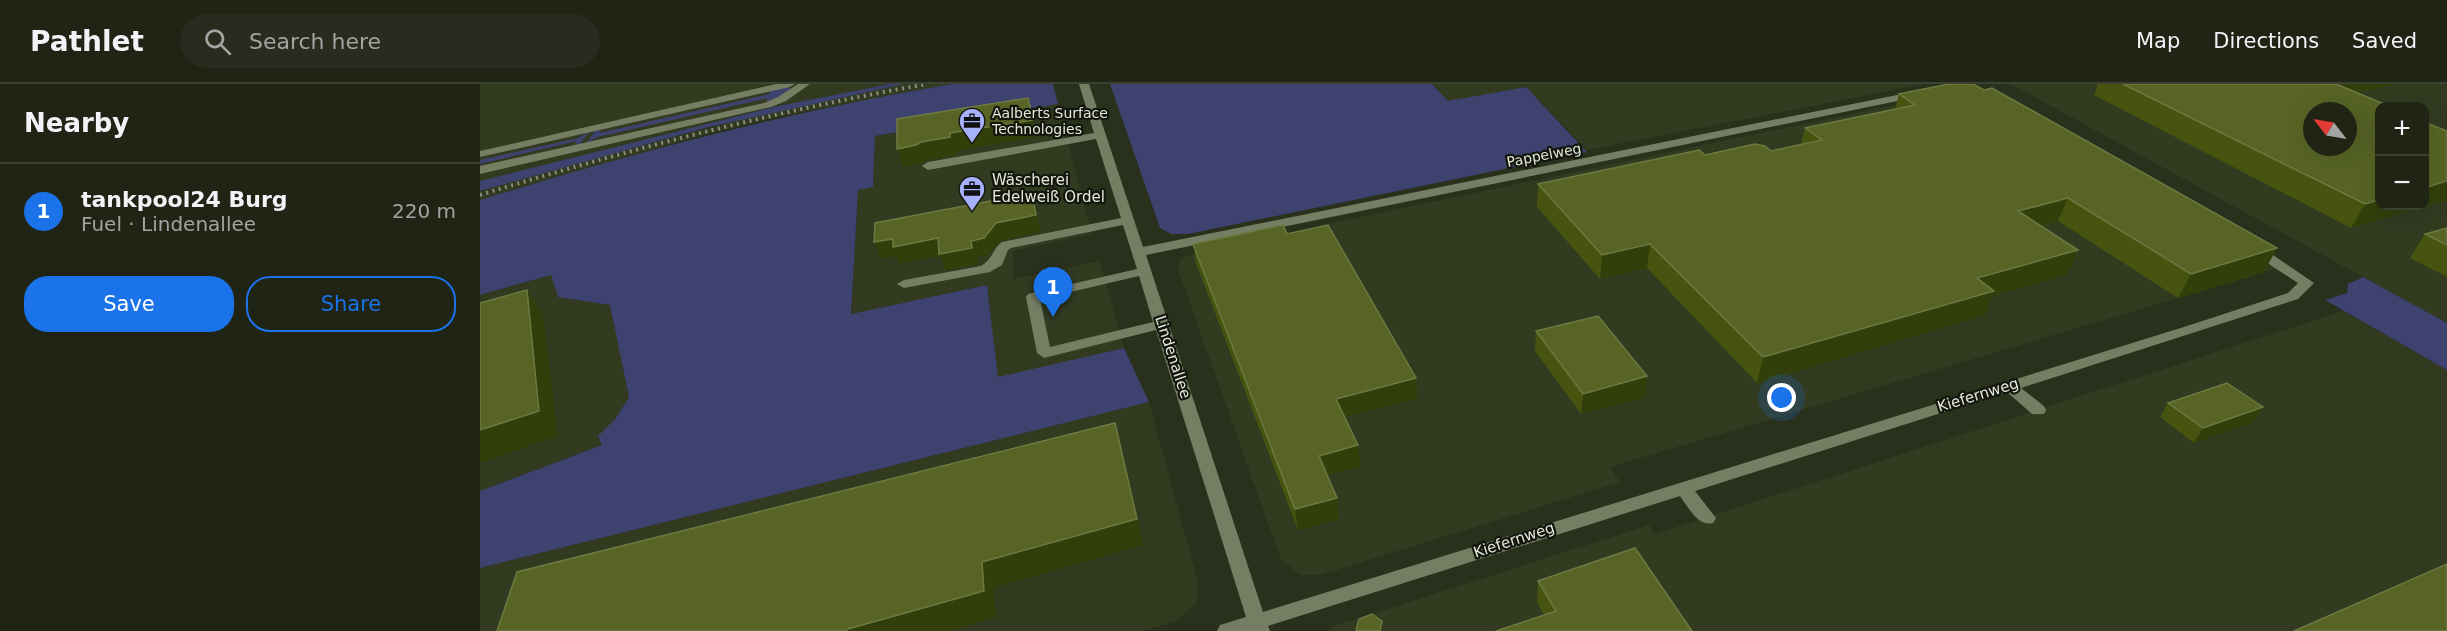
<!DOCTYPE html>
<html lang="en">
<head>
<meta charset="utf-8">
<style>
  :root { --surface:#1f2415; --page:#272c1e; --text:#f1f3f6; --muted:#a1a4a0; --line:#3c4134; --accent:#1a73e8 }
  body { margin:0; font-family:"DejaVu Sans",sans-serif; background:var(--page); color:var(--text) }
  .controls { position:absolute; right:18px; top:18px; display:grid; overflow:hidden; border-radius:12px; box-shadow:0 6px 24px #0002 }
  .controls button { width:54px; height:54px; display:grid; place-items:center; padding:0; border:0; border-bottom:2px solid var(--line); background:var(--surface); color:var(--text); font:30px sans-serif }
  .compass { position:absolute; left:1823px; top:18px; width:54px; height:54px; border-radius:50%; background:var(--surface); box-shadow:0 6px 24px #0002; rotate:301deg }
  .you { position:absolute; left:1302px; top:314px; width:21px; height:21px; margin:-15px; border:4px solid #fff; border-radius:50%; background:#1a73e8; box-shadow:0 0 0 9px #1a73e833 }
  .badge { display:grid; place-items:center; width:39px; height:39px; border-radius:50%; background:var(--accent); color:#fff; font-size:20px; font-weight:700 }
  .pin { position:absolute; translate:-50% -50px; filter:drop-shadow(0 2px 3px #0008) }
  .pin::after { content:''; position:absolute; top:32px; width:21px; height:18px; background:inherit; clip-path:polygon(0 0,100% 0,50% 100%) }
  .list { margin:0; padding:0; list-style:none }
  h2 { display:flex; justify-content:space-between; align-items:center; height:78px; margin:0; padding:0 24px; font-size:26px }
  h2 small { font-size:20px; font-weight:400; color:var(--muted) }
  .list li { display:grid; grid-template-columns:39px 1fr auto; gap:18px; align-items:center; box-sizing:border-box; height:96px; padding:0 24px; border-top:2px solid var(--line) }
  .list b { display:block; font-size:22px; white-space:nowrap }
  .list p { margin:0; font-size:20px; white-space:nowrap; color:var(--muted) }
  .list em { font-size:20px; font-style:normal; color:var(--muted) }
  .actions { display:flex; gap:12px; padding:18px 24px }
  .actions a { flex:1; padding:14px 0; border:2px solid var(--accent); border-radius:24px; text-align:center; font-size:21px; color:var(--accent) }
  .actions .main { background:var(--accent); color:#fff }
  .icon { flex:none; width:33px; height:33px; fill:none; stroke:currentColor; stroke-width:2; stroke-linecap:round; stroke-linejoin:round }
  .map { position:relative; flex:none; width:1967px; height:547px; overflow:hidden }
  header { display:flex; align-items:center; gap:36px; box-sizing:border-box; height:84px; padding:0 30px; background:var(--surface); border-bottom:2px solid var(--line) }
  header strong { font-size:28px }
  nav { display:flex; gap:33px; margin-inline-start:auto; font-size:21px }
  .search { width:420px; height:54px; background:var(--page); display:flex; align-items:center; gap:15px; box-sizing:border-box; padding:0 21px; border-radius:33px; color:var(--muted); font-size:22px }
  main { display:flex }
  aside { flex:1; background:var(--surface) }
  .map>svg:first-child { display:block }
</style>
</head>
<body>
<header>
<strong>Pathlet</strong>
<div class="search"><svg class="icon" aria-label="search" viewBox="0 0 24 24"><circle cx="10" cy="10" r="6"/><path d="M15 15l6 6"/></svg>Search here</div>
<nav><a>Map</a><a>Directions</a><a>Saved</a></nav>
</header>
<main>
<aside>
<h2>Nearby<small></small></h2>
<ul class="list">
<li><span class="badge">1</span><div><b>tankpool24 Burg</b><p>Fuel · Lindenallee</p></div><em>220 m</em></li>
</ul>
<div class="actions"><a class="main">Save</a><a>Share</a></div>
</aside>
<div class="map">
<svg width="1967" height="547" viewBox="0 0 1967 547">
  <rect width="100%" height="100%" fill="#29301c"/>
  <!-- built -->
  <g fill="#323a20" fill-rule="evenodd">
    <path d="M0,0h410l-112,22 -298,75z"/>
    <path d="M424,0h48l-171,32 -74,18 -227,66v-9l87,-26 212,-55z"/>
    <path d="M952,0h493l-338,66 -61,-63 -79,15z"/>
    <path d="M1530,0h437v239l-429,-235zM1900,22h44v100h-44zM1832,27h36v36h-36z"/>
    <path d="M1462,11l334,174 -666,198 10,15 -300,93h-19l-20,-15 -104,-293 4,-8 18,-8z"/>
    <path d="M578,20l34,130 -79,17 1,28 86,-18 24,87 -126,30 -11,-93 -136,29 7,-124 15,-3 2,-51z"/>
    <path d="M72,191l6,22 52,8 19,92 -13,21 -17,18 3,9 -122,46v-196z"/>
    <path d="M1863,227l104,59v261h-1118l2,-4 318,-102 6,9z"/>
    <path d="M669,318l49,180 -1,21 -21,18 -34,10h-662v-63z"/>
  </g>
  <!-- green -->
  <g fill="#3d426e">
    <path d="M410,0h14l-199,44 -225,63v-10l298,-75z"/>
    <path d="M472,0h101l5,20 -183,32 -2,51 -15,3 -7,124 136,-29 11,92 126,-29 25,54 -669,166v-77l122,-46 -4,-9 18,-18 13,-21 -19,-92 -52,-8 -7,-22 -71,20v-95c156,-48 311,-89 472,-116z"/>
    <path d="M630,0h322l16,17 78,-14 61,65 -399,82h-17l-11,-6z"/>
    <path d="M306,3l6,2 -14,10 -10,3 -2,-1 2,-3 -170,39 -13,7 12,-15 5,-1 -3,5 170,-39 3,-4z"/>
    <path d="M110,47l-12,15 -4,-1 3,-4 -97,23v-4l98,-22z"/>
    <path d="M1883,193l84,46v47l-122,-70 22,-7 1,-9z"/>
  </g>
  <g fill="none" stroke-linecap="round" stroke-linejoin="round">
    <!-- minor -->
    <g fill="#757e63" fill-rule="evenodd">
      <path d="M296,0h19l-5,3 -310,70v-6z"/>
      <path d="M318,0h12l-24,17 -15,6 -291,67v-8l284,-63 14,-6z"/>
      <path d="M599,0h10l54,163 774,-156 5,3 -5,3 -771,158 117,357 921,-285 104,-34 10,-10 -48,-31 -2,-3 2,-3h10l54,37 -16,16 -277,89 23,18 2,4 -2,4h-12l-25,-22 -312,99 21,27 -3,5c-15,4 -25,-16 -33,-27l-412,130 2,5h-53l3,-6 26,-8 -90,-287 -112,28 -7,-5 -11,-56 2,-3 109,-25 -14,-44 -112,23 -3,2 -6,15 -12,7 -86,16 -7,-4 7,-4 77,-14c13,-8 11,-17 21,-24l119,-24 -25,-79 -168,31 -6,-4 6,-4 166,-29zM659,192l14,46 -103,25 -10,-48z"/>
    </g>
    <!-- rail -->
    <path stroke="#898e7e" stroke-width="4" stroke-dasharray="2 4.5" stroke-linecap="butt" d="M0,111c147,-45 295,-84 447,-111"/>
  </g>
  <!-- wall -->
  <g fill="#46540f">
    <path d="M1618,0h296l-37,9 90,38v69l-96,28 -257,-133z"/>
    <path d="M1419,10l365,178 -86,26 -120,-77 -17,5 37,24 -10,24 -76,22 -7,19 -228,68 -110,-115 -47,11 -63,-72 1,-23 167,-29 66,-4 30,-7 4,-16 90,-19z"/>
    <path d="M1967,144v49l-37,-19 15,-24z"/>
    <path d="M807,150l129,144 1,20 -72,19 13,28 2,21 -33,9 10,23 2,21 -41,11 -102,-267 -3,-19z"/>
    <path d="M1056,247l109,66 -64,17 -46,-63z"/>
    <path d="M1688,319l86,19 -60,21 -34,-26z"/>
    <path d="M1058,497l154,50 -148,-16 -7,-13z"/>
  </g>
  <!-- shaded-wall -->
  <g fill="#333f0b">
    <path d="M1848,0h66l-76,18z"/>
    <path d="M548,14l9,39 -81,14v4l-28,5 -6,3 -19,4 -6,-18 24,-7z"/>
    <path d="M1967,97v19l-96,28 14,-24 14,-4v6h45v-18z"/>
    <path d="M552,109l9,39 -39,8 -13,15 -12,2 1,7 -33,6 -5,-14 -41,8 -3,-8 -15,3 -7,-17 19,-3 45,-1 33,3 25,-18z"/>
    <path d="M1588,114l-10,23 -49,13 9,-23z"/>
    <path d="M1170,160l-3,24 -47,11 2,-24z"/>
    <path d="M1797,164l-13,24 -86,26 13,-24z"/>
    <path d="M1598,166l-10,24 -76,22 -7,19 -228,68 6,-26 214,-79z"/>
    <path d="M47,206l16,25 15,121 -78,27v-33z"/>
    <path d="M1167,292l-2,21 -64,17 2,-20z"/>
    <path d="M936,294l1,20 -79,21 -2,-20z"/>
    <path d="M1783,323l-9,15 -60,21 9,-15z"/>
    <path d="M635,339l7,26 22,96 -151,43 3,29 -48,14h-102l2,-2 134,-67z"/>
    <path d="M878,361l2,21 -39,11 -2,-21z"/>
    <path d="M857,414l2,21 -41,11 -3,-21z"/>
  </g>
  <!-- building -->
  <g fill="#576425" stroke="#6d7942" stroke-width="1.5" fill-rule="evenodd">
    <path d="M1469,0h24l11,6 8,-2 285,160 -86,26 -123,-76 -50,13 60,39 -101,28 17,13 -231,66 -113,-113 -48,11 -64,-71 161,-34 6,5 50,-11 10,2 6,5 51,-11 -17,-12 110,-23 -16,-11z"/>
    <path d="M1643,0h213l53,22h-10v94l-14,4zM1832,27h36v36h-36z"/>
    <path d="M548,14l5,22 -83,13v4l-29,5 -5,3 -19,4v-30z"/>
    <path d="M1944,38l23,9v50l-23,7z"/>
    <path d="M552,109l4,22 -40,8 -12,15 -13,3 1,7 -33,6 -1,-16 -45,9v-8l-19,3 1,-19z"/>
    <path d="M803,141l4,9 41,-9 88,153 -80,21 22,46 -39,11 18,42 -42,11 -102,-265z"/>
    <path d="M1967,144v17l-22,-11z"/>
    <path d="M47,206l12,121 -59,19v-127z"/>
    <path d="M1118,232l49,60 -64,18 -47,-63z"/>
    <path d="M1747,299l36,24 -60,21 -35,-25z"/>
    <path d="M635,339l22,96 -155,43 2,29 -136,38 -2,2h-349l20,-59z"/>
    <path d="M1155,464l57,83h-196l60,-20 -18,-30z"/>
    <path d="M1967,480v67h-153z"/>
    <path d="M892,530l10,7 -2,10h-22l-2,-1 3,-11z"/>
  </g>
  <!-- icons -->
  <defs>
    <g id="office-pin" transform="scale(1.35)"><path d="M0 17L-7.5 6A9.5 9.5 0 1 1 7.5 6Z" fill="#a6b1fc" stroke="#13160d"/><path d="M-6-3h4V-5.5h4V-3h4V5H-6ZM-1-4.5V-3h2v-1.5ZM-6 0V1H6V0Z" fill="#111"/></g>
  </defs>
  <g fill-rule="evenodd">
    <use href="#office-pin" x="492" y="37"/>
    <use href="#office-pin" x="492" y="105"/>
  </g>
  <g text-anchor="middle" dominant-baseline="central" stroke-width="4.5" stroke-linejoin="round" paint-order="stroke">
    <!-- far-poi labels -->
    <g font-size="14" fill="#e4e8db" stroke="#13160d" text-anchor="start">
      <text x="512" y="29">Aalberts Surface<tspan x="512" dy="16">Technologies</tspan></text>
    </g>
    <!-- far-street labels -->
    <g font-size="14" fill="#e4e8db" stroke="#13160d">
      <text transform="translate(1064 71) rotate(-11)">Pappelweg</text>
    </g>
    <!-- poi labels -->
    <g font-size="15" fill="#e4e8db" stroke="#13160d" text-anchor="start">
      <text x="512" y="96">Wäscherei<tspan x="512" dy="17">Edelweiß Ordel</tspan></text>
    </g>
    <!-- street labels -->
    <g font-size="15" fill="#e4e8db" stroke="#13160d">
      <text transform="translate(693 273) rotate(72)">Lindenallee</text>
      <text transform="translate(1498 311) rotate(-17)">Kiefernweg</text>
      <text transform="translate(1034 456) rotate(-18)">Kiefernweg</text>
    </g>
  </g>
</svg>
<div class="controls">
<button>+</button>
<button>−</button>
</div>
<svg class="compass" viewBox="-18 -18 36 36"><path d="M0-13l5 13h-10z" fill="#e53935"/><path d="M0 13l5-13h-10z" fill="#a1a4a0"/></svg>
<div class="you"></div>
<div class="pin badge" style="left:573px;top:233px">1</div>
</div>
</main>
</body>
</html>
